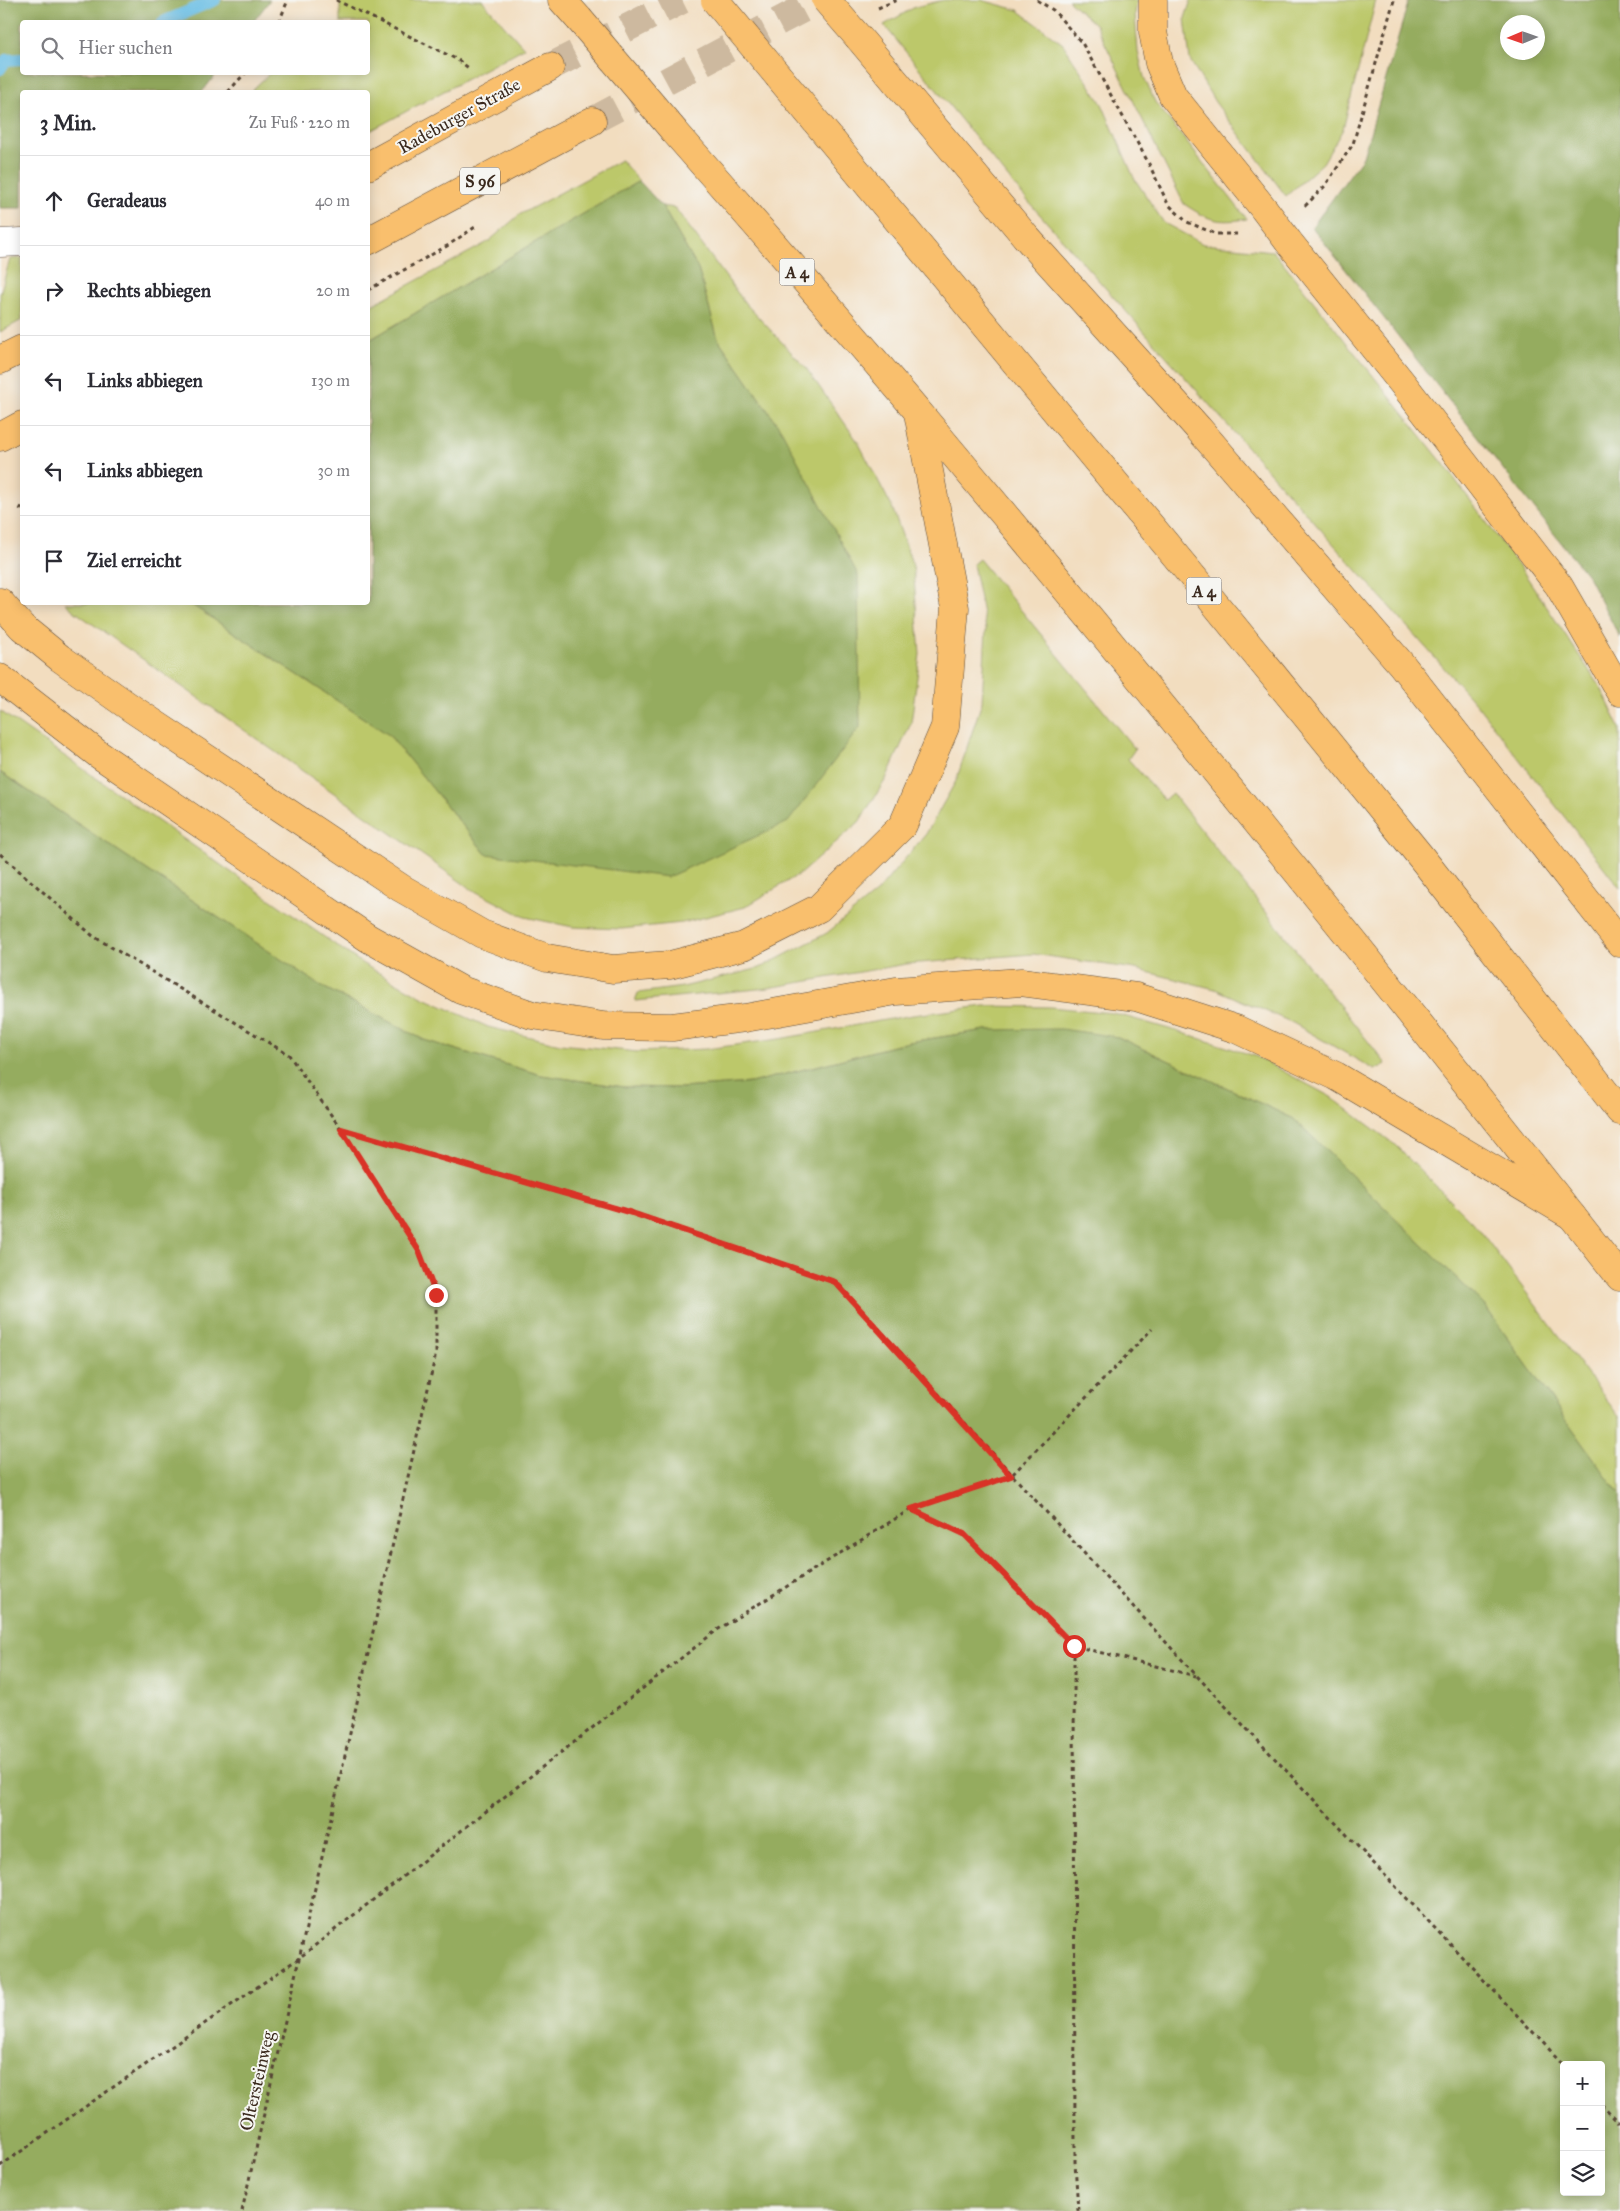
<!DOCTYPE html>
<html lang="de">
<head>
<meta charset="utf-8">
<style>
  :root { --surface:#fff; --page:#f7f7f7; --text:#2b2b33; --muted:#7c7c81; --line:#e1e1e2 }
  body { margin:0; font-family:"IM FELL Great Primer",serif; background:var(--page); color:var(--text) }
  .controls { position:absolute; right:15px; bottom:15px; display:grid; overflow:hidden; border-radius:5px; box-shadow:0 2px 12px #0003 }
  .controls button { width:45px; height:45px; display:grid; place-items:center; padding:0; border:0; border-bottom:1px solid var(--line); background:var(--surface); color:var(--text); font:25px sans-serif }
  .compass { position:absolute; left:1500px; top:15px; width:45px; height:45px; border-radius:50%; background:var(--surface); box-shadow:0 2px 12px #0003; rotate:268deg }
  .stop { position:absolute; width:15px; height:15px; margin:-11px; border:4px solid #d93025; border-radius:50%; background:#fff }
  .stop.end { background:#d93025; border-color:#fff; box-shadow:0 1px 5px #0008 }
  .list { margin:0; padding:0; list-style:none }
  h2 { display:flex; justify-content:space-between; align-items:center; height:65px; margin:0; padding:0 20px; font-size:21px }
  h2 small { font-size:16px; font-weight:400; color:var(--muted) }
  .list li { display:grid; grid-template-columns:32px 1fr auto; gap:15px; align-items:center; box-sizing:border-box; height:90px; padding:0 20px; border-top:1px solid var(--line) }
  .list b { display:block; font-size:19px; white-space:nowrap }
  .list em { font-size:16px; font-style:normal; color:var(--muted) }
  .icon { flex:none; width:28px; height:28px; fill:none; stroke:currentColor; stroke-width:2; stroke-linecap:round; stroke-linejoin:round }
  .map { position:relative; flex:none; width:1620px; height:2211px; overflow:hidden }
  .search { position:absolute; background:var(--surface); box-shadow:0 2px 12px #0003; left:20px; top:20px; width:350px; height:55px; display:flex; align-items:center; gap:12px; box-sizing:border-box; padding:0 18px; border-radius:5px; color:var(--muted); font-size:19px }
  .panel { position:absolute; background:var(--surface); box-shadow:0 2px 12px #0003; left:20px; top:90px; width:350px; height:515px; border-radius:5px }
  .map>svg:first-child { display:block }
</style>
</head>
<body>
<div class="map">
<svg width="1620" height="2211" viewBox="0 0 1620 2211">
  <rect width="100%" height="100%" fill="#f6f6f2"/>
  <filter id="ink" filterUnits="userSpaceOnUse"><feTurbulence type="fractalNoise" baseFrequency=".02" numOctaves="2"/><feDisplacementMap in="SourceGraphic" scale="10" xChannelSelector="R" yChannelSelector="G"/><feConvolveMatrix kernelMatrix="1 2 1 2 8 2 1 2 1" color-interpolation-filters="sRGB"/></filter>
  <filter id="wash" filterUnits="userSpaceOnUse"><feTurbulence type="fractalNoise" baseFrequency=".0096" numOctaves="4" result="noise"/><feDisplacementMap in="SourceGraphic" scale="20" xChannelSelector="R" yChannelSelector="G"/><feGaussianBlur stdDeviation="1.12" result="paint"/><feColorMatrix in="noise" values="0 0 0 0 0 0 0 0 0 0 0 0 0 0 0 0 0 1.4 0 .05"/><feComposite in="paint" operator="in"/></filter>
  <g filter="url(#wash)">
    <rect width="100%" height="100%" fill="#f2ddbf"/>
    <!-- green -->
    <g fill="#bcc86a" stroke="#7c7944">
      <path d="M340,0h142l42,48 -156,84v-40h-118l20,-19 98,-1v-50h-28z"/>
      <path d="M944,0h37l37,10 45,34 39,60 32,74 30,45 39,21 70,7 170,212 83,113 75,112 19,40v160l-143,-183 -459,-515 -134,-165 31,-18z"/>
      <path d="M1068,0h69l-2,14 3,38 6,25 11,25 92,117c-30,4 -37,2 -63,-15l-88,-179z"/>
      <path d="M1191,0h185l-33,129 -20,34 -37,33 -71,-94 -25,-42 -5,-42z"/>
      <path d="M621,160l18,21 -271,160v-34l120,-65 31,-27z"/>
      <path d="M662,206l13,2 70,95 61,65 52,74 34,65 21,59 7,88 -9,69 -25,56 -27,43 -58,51 -56,34 -63,16 -61,6 -48,-2 -48,-10 -54,-28 -397,-278 -9,-8h124l200,132 97,119 296,-423 -64,-92 -20,-70z"/>
      <path d="M22,258v62l-22,12v-38l10,-35z"/>
      <path d="M979,559l156,190 -7,10 36,41 8,-7 214,271 -11,6 -82,-47 -78,-34 -80,-20 -102,-15 -127,10 -138,24 -133,13 3,-8 45,-6 77,-19 67,-35 50,-41 49,-58 30,-53 26,-79 4,-73 -13,-65z"/>
      <path d="M0,711l363,253 59,33 66,30 72,17 78,8 68,-3 73,-10 134,-24 71,-9 66,1 63,6 63,18 79,25 76,41 63,47 84,84 142,190v77l-136,-190 -190,-186 -176,-82 -132,-7 -77,12 -158,41 -69,5 -58,-1 -83,-12 -117,-35 -103,-54 -321,-214z"/>
    </g>
    <!-- forest -->
    <g fill="#95ac5e" stroke="#686b3e" fill-rule="evenodd">
      <path d="M0,0h270l-17,22h-231v50l195,1 -15,19h-180v116h-22z"/>
      <path d="M1409,0h211v638l-31,-60 -277,-351 51,-70zM1538,22v30h-30v-30z"/>
      <path d="M639,181l23,25 36,63 20,70 64,92 76,144 2,152 -72,95 -120,55 -182,-23 -97,-119 -200,-132 179,-1v-261z"/>
      <path d="M0,772l321,214 103,54 117,35 83,12 58,1 69,-5 158,-41 77,-12 75,-1 57,8 176,82 190,186 136,190v716h-1620zM1564,2065h37v127h-37z"/>
    </g>
    <g fill="none" stroke-linecap="round" stroke-linejoin="round">
      <!-- stream -->
      <g stroke="#67bde4" stroke-width="12">
        <path d="M163,22l52,-22"/>
        <path d="M0,69l6,-9 16,-1"/>
      </g>
    </g>
  </g>
  <g filter="url(#ink)">
    <g fill="none" stroke-linecap="round" stroke-linejoin="round">
      <!-- primary-tunnel -->
      <g stroke="#cdb99f" stroke-width="28" stroke-dasharray="28 14" stroke-linecap="butt">
        <path d="M550,67l132,-67"/>
        <path d="M592,121l227,-121"/>
      </g>
      <!-- minor casing -->
      <g stroke="#564536" stroke-width="29">
        <path id="minor" d="M0,243l22,-1"/>
      </g>
      <!-- primary casing -->
      <g stroke="#564536" stroke-width="29">
        <g id="primary">
          <path d="M368,166l182,-99"/>
          <path d="M368,241l224,-120"/>
          <path d="M0,360l22,-11"/>
          <path d="M0,437l22,-12"/>
        </g>
      </g>
      <!-- motorway casing -->
      <g stroke="#564536" stroke-width="29">
        <g id="motorway">
          <path d="M562,0l17,19"/>
          <path d="M1153,0v32l6,31 14,33 91,113"/>
          <path d="M859,38l167,199 172,191 204,237 218,278"/>
          <path d="M779,77l419,506 223,274 199,254"/>
          <path d="M675,132c82,94 165,187 245,282 238,283 471,572 700,863"/>
          <path d="M1288,241l115,143 156,202 61,106"/>
          <path d="M0,602l22,25 38,31 71,50 270,180 81,46 65,24 66,11 57,-4 74,-19 75,-38 84,-83 42,-98 10,-119 -37,-195"/>
          <path d="M0,678l98,76 270,184 93,52 71,25 71,11 69,1 73,-9 151,-27 125,-9 115,15 100,32 100,47 236,140"/>
        </g>
      </g>
      <!-- path -->
      <g stroke="#564536" stroke-width="3" stroke-dasharray="4 4" stroke-linecap="butt">
        <path d="M336,0l122,60 12,9"/>
        <path d="M1037,0l16,10 29,33 66,119 20,42 19,18 29,12h22"/>
        <path d="M878,8l19,-8"/>
        <path d="M279,22l9,-22"/>
        <path d="M228,92l18,-20"/>
        <path d="M1305,206l20,-20 28,-42 41,-144"/>
        <path d="M368,290l79,-44 28,-19"/>
        <path d="M20,510l2,-4"/>
        <path d="M0,854l93,82 196,119 52,74 292,84 202,69 362,394 367,389"/>
        <path d="M912,1510l52,24 110,112"/>
        <path d="M1601,2104l19,19"/>
        <path d="M0,2166l299,-208 418,-328 194,-121 100,-33 141,-147"/>
        <path d="M242,2211l194,-858v-58l-17,-44 -78,-122"/>
        <path d="M1078,2211l-3,-49 -1,-516 122,30"/>
      </g>
      <!-- minor -->
      <use href="#minor" stroke="#fff" stroke-width="28"/>
      <!-- primary -->
      <use href="#primary" stroke="#f9bf6d" stroke-width="28"/>
      <!-- motorway -->
      <use href="#motorway" stroke="#f9bf6d" stroke-width="28"/>
      <!-- motorway-bridge casing -->
      <g stroke="#564536" stroke-width="29" stroke-linecap="butt">
        <g id="motorway-bridge">
          <path d="M715,0l64,77"/>
          <path d="M826,0l33,38"/>
          <path d="M579,19l96,113"/>
          <path d="M1264,209l24,32"/>
        </g>
      </g>
      <!-- motorway-bridge -->
      <use href="#motorway-bridge" stroke="#f9bf6d" stroke-width="28"/>
    </g>
  </g>
  <g fill="none" stroke-linecap="round" stroke-linejoin="round" filter="url(#ink)">
    <!-- route -->
    <path stroke="#d93025" stroke-width="6" d="M436,1295l-17,-44 -78,-122 291,84 203,69 176,194 -100,33 53,25 110,112"/>
  </g>
  <g text-anchor="middle" dominant-baseline="central" stroke-width="4" stroke-linejoin="round" paint-order="stroke">
    <!-- shield labels -->
    <g fill="#f6f6f2" stroke="#73675e" stroke-width="1">
      <rect x="460" y="167.5" width="40" height="27" rx="4"/>
      <rect x="779.5" y="258.5" width="35" height="27" rx="4"/>
      <rect x="1186.5" y="577.5" width="35" height="27" rx="4"/>
    </g>
    <g font-size="16" font-weight="bold" fill="#3b2a1e">
      <text x="480" y="181">S 96</text>
      <text x="797" y="272">A 4</text>
      <text x="1204" y="591">A 4</text>
    </g>
    <!-- street labels -->
    <g font-size="18" fill="#3b2a1e" stroke="#f6f6f2">
      <text transform="translate(459 116) rotate(-29)">Radeburger Straße</text>
      <text transform="translate(257 2081) rotate(-77)">Oltersteinweg</text>
    </g>
  </g>
</svg>
<div class="controls">
<button>+</button>
<button>−</button>
<button><svg class="icon" aria-label="layers" viewBox="0 0 24 24"><path d="M12 4l9 5-9 5-9-5zM3 14l9 5 9-5"/></svg></button>
</div>
<svg class="compass" viewBox="-18 -18 36 36"><path d="M0-13l5 13h-10z" fill="#e53935"/><path d="M0 13l5-13h-10z" fill="#7c7c81"/></svg>
<div class="stop" style="left:1074px;top:1646px"></div>
<div class="stop end" style="left:436px;top:1295px"></div>
<div class="search"><svg class="icon" aria-label="search" viewBox="0 0 24 24"><circle cx="10" cy="10" r="6"/><path d="M15 15l6 6"/></svg>Hier suchen</div>
<section class="panel">
<h2>3 Min.<small>Zu Fuß · 220 m</small></h2>
<ul class="list">
<li><svg class="icon" aria-label="ahead" viewBox="0 0 24 24"><path d="M12 20V5M6 11l6-6 6 6"/></svg><div><b>Geradeaus</b></div><em>40 m</em></li>
<li><svg class="icon" aria-label="right" viewBox="0 0 24 24"><path d="M7 20v-9h11M14 6l5 5-5 5"/></svg><div><b>Rechts abbiegen</b></div><em>20 m</em></li>
<li><svg class="icon" aria-label="left" viewBox="0 0 24 24"><path d="M17 20v-9H6M10 6l-5 5 5 5"/></svg><div><b>Links abbiegen</b></div><em>130 m</em></li>
<li><svg class="icon" aria-label="left" viewBox="0 0 24 24"><path d="M17 20v-9H6M10 6l-5 5 5 5"/></svg><div><b>Links abbiegen</b></div><em>30 m</em></li>
<li><svg class="icon" aria-label="arrive" viewBox="0 0 24 24"><path d="M6 21V4h12l-3 4 3 4H6"/></svg><div><b>Ziel erreicht</b></div></li>
</ul>
</section>
</div>
</body>
</html>
